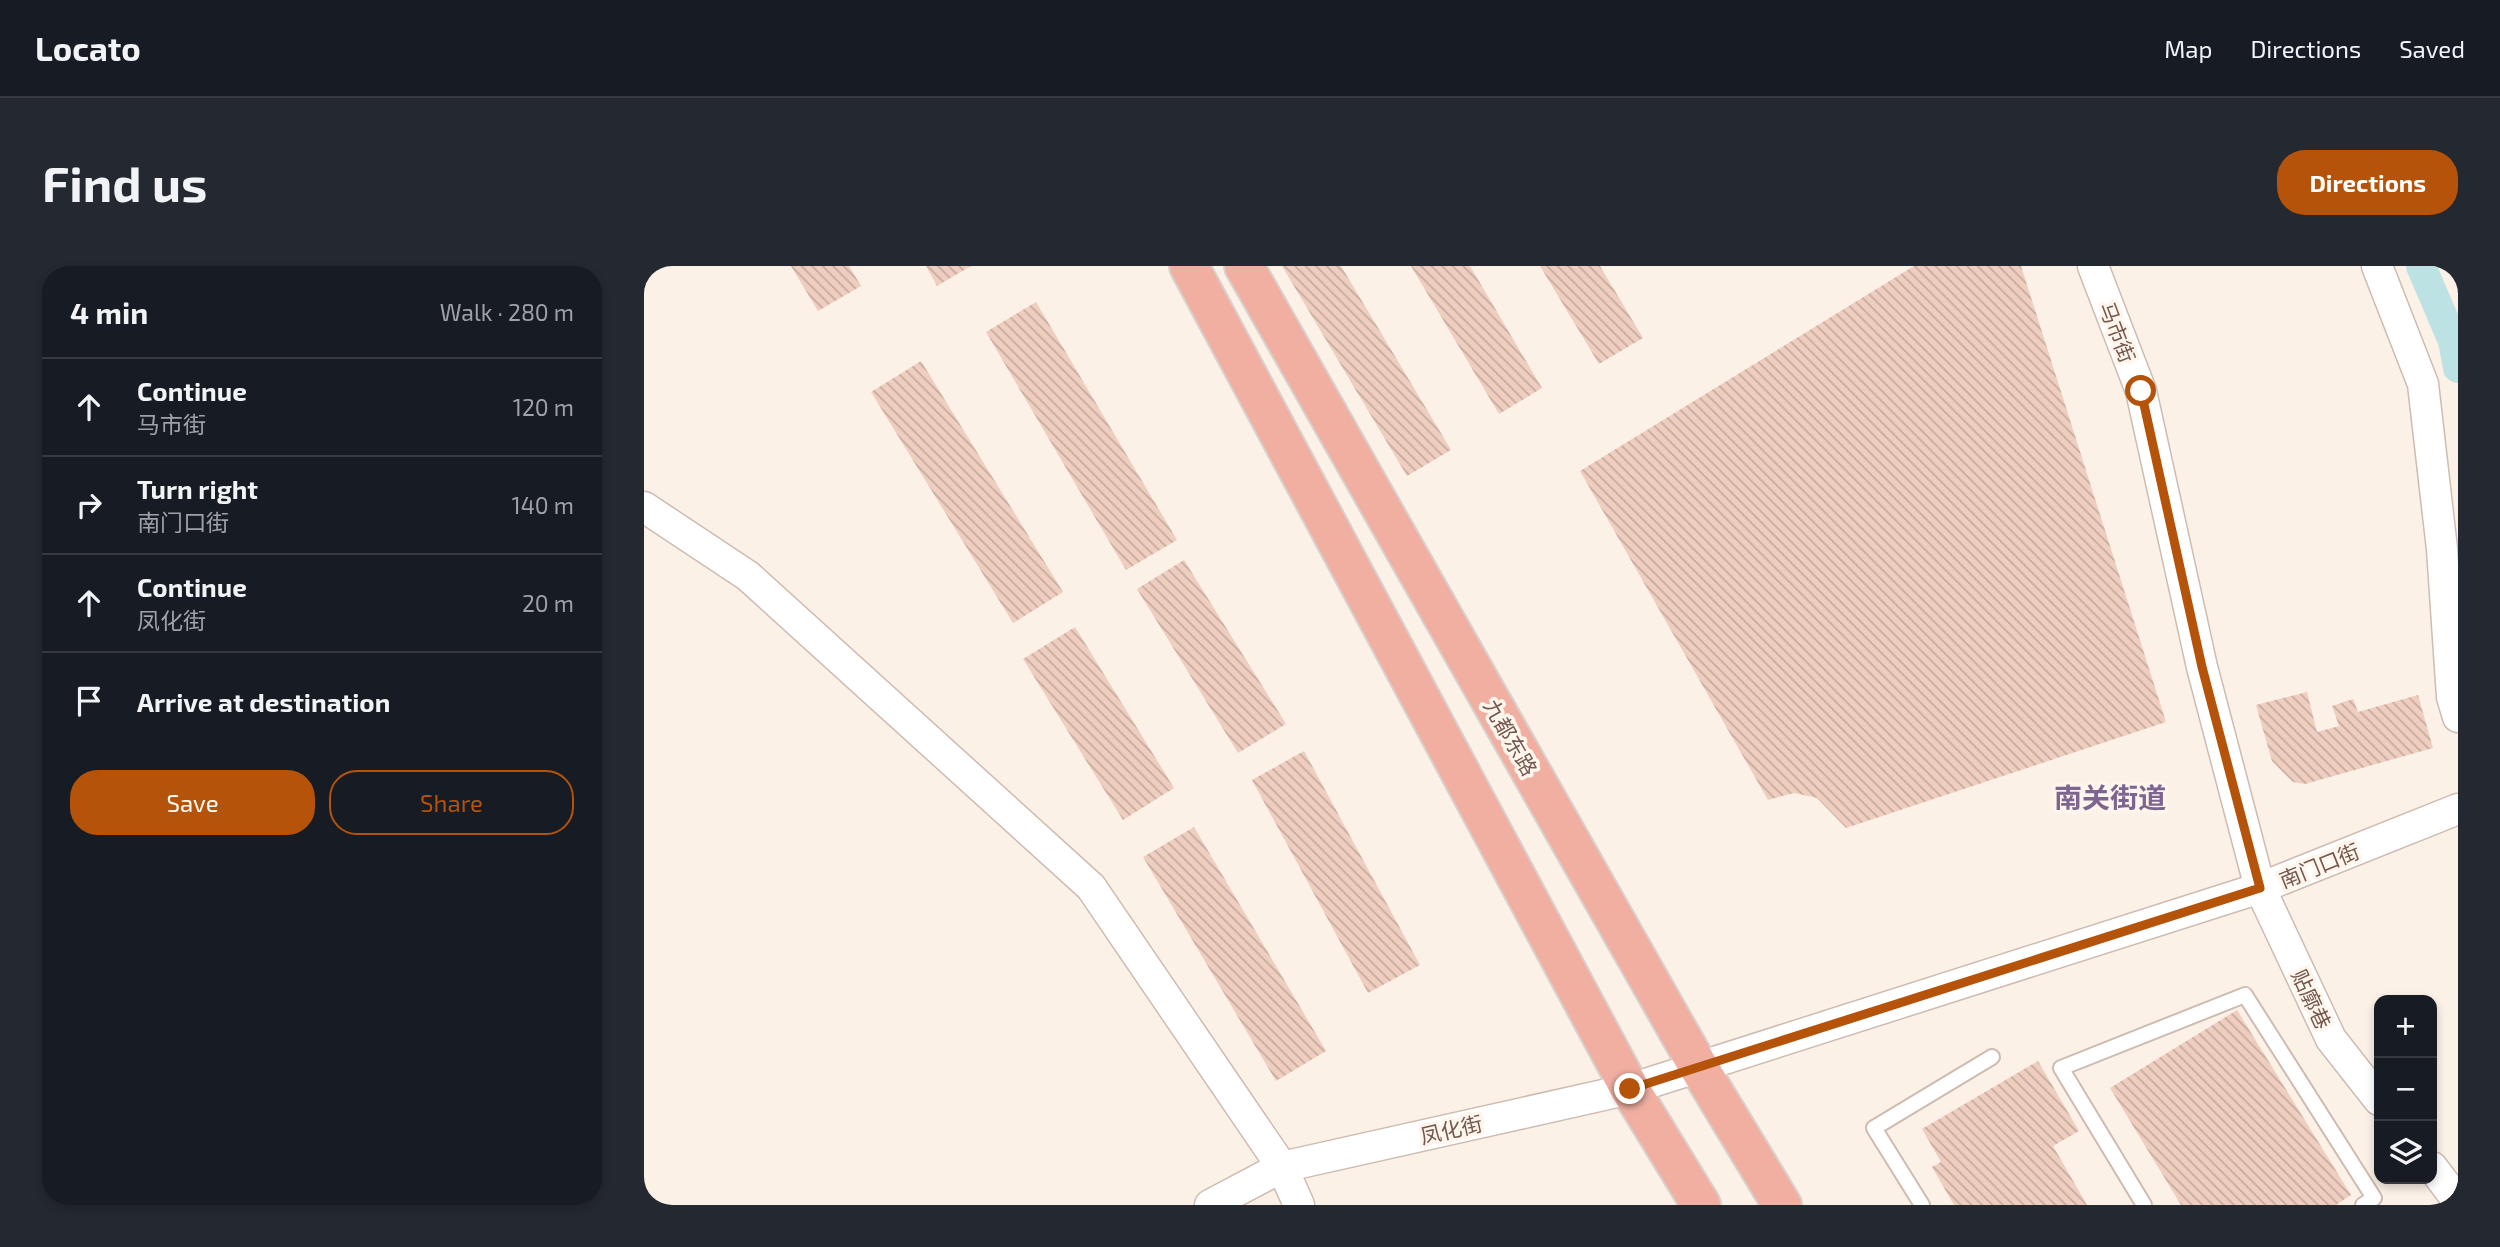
<!DOCTYPE html>
<html lang="en">
<head>
<meta charset="utf-8">
<style>
  :root { --surface:#171b24; --page:#242831; --text:#f1f3f6; --muted:#9ea1a6; --line:#363941; --accent:#b45309 }
  body { margin:0; font-family:"Exo 2","Noto Sans SC",sans-serif; background:var(--page); color:var(--text) }
  .controls { position:absolute; right:21px; bottom:21px; display:grid; overflow:hidden; border-radius:14px; box-shadow:0 4px 10px #0003 }
  .controls button { width:63px; height:63px; display:grid; place-items:center; padding:0; border:0; border-bottom:2px solid var(--line); background:var(--surface); color:var(--text); font:35px sans-serif }
  .stop { position:absolute; width:21px; height:21px; margin:-16px; border:5px solid #b45309; border-radius:50%; background:#fff }
  .stop.end { background:#b45309; border-color:#fff; box-shadow:0 2px 7px #0008 }
  .list { margin:0; padding:0; list-style:none }
  h2 { display:flex; justify-content:space-between; align-items:center; height:91px; margin:0; padding:0 28px; font-size:30px }
  h2 small { font-size:23px; font-weight:400; color:var(--muted) }
  .list li { display:grid; grid-template-columns:46px 1fr auto; gap:21px; align-items:center; box-sizing:border-box; height:98px; padding:0 28px; border-top:2px solid var(--line) }
  .list b { display:block; font-size:26px; white-space:nowrap }
  .list p { margin:0; font-size:23px; white-space:nowrap; color:var(--muted) }
  .list em { font-size:23px; font-style:normal; color:var(--muted) }
  .actions { display:flex; gap:14px; padding:21px 28px }
  .actions a { flex:1; padding:16px 0; border:2px solid var(--accent); border-radius:28px; text-align:center; font-size:24px; color:var(--accent) }
  .actions .main { background:var(--accent); color:#fff }
  .icon { flex:none; width:38px; height:38px; fill:none; stroke:currentColor; stroke-width:2; stroke-linecap:round; stroke-linejoin:round }
  .map { position:relative; flex:none; width:1814px; height:939px; overflow:hidden; border-radius:28px }
  header { display:flex; align-items:center; gap:42px; box-sizing:border-box; height:98px; padding:0 35px; background:var(--surface); border-bottom:2px solid var(--line) }
  header strong { font-size:33px }
  nav { display:flex; gap:38px; margin-inline-start:auto; font-size:24px }
  .intro { display:flex; align-items:center; justify-content:space-between; box-sizing:border-box; height:168px; padding:0 42px }
  h1 { margin:0; font-size:49px }
  .button { padding:18px 32px; border-radius:28px; background:var(--accent); color:#fff; font-size:24px; font-weight:700 }
  main { display:flex; gap:42px; padding:0 42px }
  aside { flex:1; background:var(--surface); border-radius:28px; box-shadow:0 4px 10px #0003 }
  .map>svg:first-child { display:block }
</style>
</head>
<body>
<header>
<strong>Locato</strong>
<nav><a>Map</a><a>Directions</a><a>Saved</a></nav>
</header>
<div class="intro"><h1>Find us</h1><a class="button">Directions</a></div>
<main>
<aside>
<h2>4 min<small>Walk · 280 m</small></h2>
<ul class="list">
<li><svg class="icon" aria-label="ahead" viewBox="0 0 24 24"><path d="M12 20V5M6 11l6-6 6 6"/></svg><div><b>Continue</b><p>马市街</p></div><em>120 m</em></li>
<li><svg class="icon" aria-label="right" viewBox="0 0 24 24"><path d="M7 20v-9h11M14 6l5 5-5 5"/></svg><div><b>Turn right</b><p>南门口街</p></div><em>140 m</em></li>
<li><svg class="icon" aria-label="ahead" viewBox="0 0 24 24"><path d="M12 20V5M6 11l6-6 6 6"/></svg><div><b>Continue</b><p>凤化街</p></div><em>20 m</em></li>
<li><svg class="icon" aria-label="arrive" viewBox="0 0 24 24"><path d="M6 21V4h12l-3 4 3 4H6"/></svg><div><b>Arrive at destination</b></div></li>
</ul>
<div class="actions"><a class="main">Save</a><a>Share</a></div>
</aside>
<div class="map">
<svg width="1814" height="939" viewBox="0 0 1814 939">
  <defs>
    <pattern id="building-back-hatch" width="6" height="6" patternUnits="userSpaceOnUse" patternTransform="scale(1.75)"><rect width="6" height="6" fill="#efcec0"/><path d="M-1 5l2 2M0 0l6 6M5-1l2 2" fill="none" stroke="#c6aa9e"/></pattern>
  </defs>
  <rect width="100%" height="100%" fill="#fbf1e7"/>
  <g fill="none" stroke-linecap="round" stroke-linejoin="round">
    <!-- canal -->
    <path stroke="#bde2e4" stroke-width="30" d="M1777,0l32,75 5,27"/>
  </g>
  <!-- building -->
  <g fill="url(#building-back-hatch)">
    <path d="M147,0h58l12,20 -43,25z"/>
    <path d="M282,0h45l-34,20z"/>
    <path d="M638,0h59l110,184 -44,26z"/>
    <path d="M767,0h59l72,122 -43,26z"/>
    <path d="M896,0h60l43,72 -44,26z"/>
    <path d="M1270,0h107l145,456 -320,106 -29,-30 -23,-5 -26,7 -188,-329z"/>
    <path d="M392,36l141,238 -51,30 -140,-238z"/>
    <path d="M277,95l142,231 -50,31 -142,-231z"/>
    <path d="M540,294l102,164 -48,29 -101,-164z"/>
    <path d="M431,361l99,161 -51,32 -100,-161z"/>
    <path d="M1663,426l10,40 22,-6 -7,-20 21,-7 5,13 60,-17 15,53 -128,36 -12,-2 -21,-21 -16,-56z"/>
    <path d="M660,485l116,214 -52,28 -116,-213z"/>
    <path d="M550,561l132,224 -50,30 -133,-224z"/>
    <path d="M1593,744l114,185 -15,10h-155l-71,-117z"/>
    <path d="M1394,795l41,70 -26,15 34,59h-133l-22,-38 9,-5 -19,-33z"/>
  </g>
  <g fill="none" stroke-linecap="round" stroke-linejoin="round">
    <!-- lane casing -->
    <g stroke="#cebbb1" stroke-width="18">
      <g id="lane">
        <path d="M1278,939l-48,-77 118,-71"/>
        <path d="M1500,939l-83,-137 184,-73 129,203 -11,7"/>
      </g>
    </g>
    <!-- street casing -->
    <g stroke="#cebbb1" stroke-width="33">
      <g id="street">
        <path d="M1449,0l48,125 61,276 58,221 71,151 48,61"/>
        <path d="M1733,0l46,118 19,165 10,148 6,20"/>
        <path d="M0,241l104,69 343,311 191,280 17,38"/>
        <path d="M1788,901l26,34"/>
        <path d="M566,939l72,-38 348,-78 630,-201 198,-79"/>
      </g>
    </g>
    <!-- highway casing -->
    <g stroke="#d8d0cd" stroke-width="42">
      <g id="highway">
        <path d="M545,0l441,823 71,116"/>
        <path d="M600,0l454,800 84,139"/>
      </g>
    </g>
    <!-- lane -->
    <use href="#lane" stroke="#fff" stroke-width="14"/>
    <!-- street -->
    <use href="#street" stroke="#fff" stroke-width="30"/>
    <!-- highway -->
    <use href="#highway" stroke="#f1afa2" stroke-width="38"/>
  </g>
  <g fill="none" stroke-linecap="round" stroke-linejoin="round">
    <!-- route -->
    <path stroke="#b45309" stroke-width="9" d="M986,823l630,-201 -58,-221 -61,-276"/>
  </g>
  <g text-anchor="middle" dominant-baseline="central" stroke-width="7" stroke-linejoin="round" paint-order="stroke">
    <!-- street labels -->
    <g font-size="21" fill="#74574d" stroke="#fef6ed">
      <text transform="translate(1474 66) rotate(69)">马市街</text>
      <text transform="translate(867 471) rotate(60)">九都东路</text>
      <text transform="translate(1675 599) rotate(-22)">南门口街</text>
      <text transform="translate(1668 733) rotate(65)">贴廓巷</text>
      <text transform="translate(807 863) rotate(-13)">凤化街</text>
    </g>
    <!-- district labels -->
    <g font-size="28" font-weight="bold" fill="#7d658f" stroke="#fef6ed">
      <text x="1466" y="531">南关街道</text>
    </g>
  </g>
</svg>
<div class="controls">
<button>+</button>
<button>−</button>
<button><svg class="icon" aria-label="layers" viewBox="0 0 24 24"><path d="M12 4l9 5-9 5-9-5zM3 14l9 5 9-5"/></svg></button>
</div>
<div class="stop" style="left:1497px;top:125px"></div>
<div class="stop end" style="left:986px;top:823px"></div>
</div>
</main>
</body>
</html>
